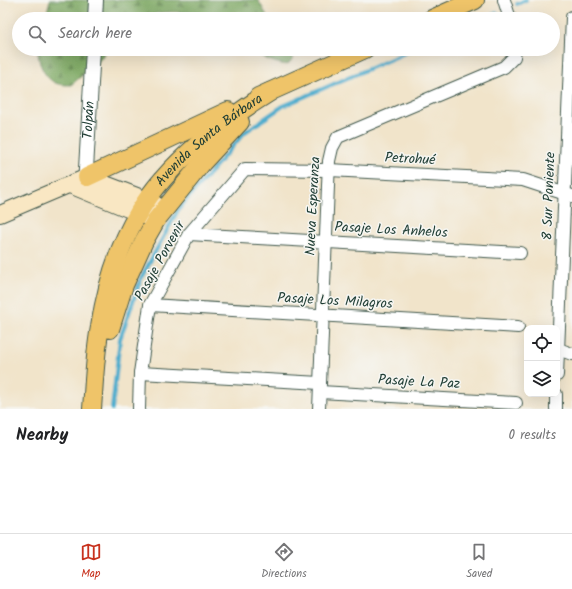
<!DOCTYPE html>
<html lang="en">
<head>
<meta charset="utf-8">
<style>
  :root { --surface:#fff; --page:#f2f2f2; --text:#202124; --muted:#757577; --line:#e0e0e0; --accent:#c8321e }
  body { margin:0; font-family:Kalam,sans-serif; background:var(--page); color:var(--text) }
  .controls { position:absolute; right:12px; bottom:12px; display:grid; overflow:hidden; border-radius:8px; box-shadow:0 4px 16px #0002 }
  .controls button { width:36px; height:36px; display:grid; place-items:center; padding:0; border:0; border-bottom:1px solid var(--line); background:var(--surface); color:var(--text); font:20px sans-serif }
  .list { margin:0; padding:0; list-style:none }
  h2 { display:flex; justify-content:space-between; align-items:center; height:52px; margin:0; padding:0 16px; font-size:17px }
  h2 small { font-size:13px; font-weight:400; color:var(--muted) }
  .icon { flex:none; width:22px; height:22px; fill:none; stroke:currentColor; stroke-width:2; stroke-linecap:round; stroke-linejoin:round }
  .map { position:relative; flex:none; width:572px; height:409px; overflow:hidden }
  .search { position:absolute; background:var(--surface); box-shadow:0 4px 16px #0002; left:12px; right:12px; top:12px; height:44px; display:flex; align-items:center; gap:10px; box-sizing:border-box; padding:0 14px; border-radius:22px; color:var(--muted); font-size:15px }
  .sheet { height:124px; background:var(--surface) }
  nav { display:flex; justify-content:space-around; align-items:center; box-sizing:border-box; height:56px; border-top:1px solid var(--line); background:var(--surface); font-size:11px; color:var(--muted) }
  nav a { display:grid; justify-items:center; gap:2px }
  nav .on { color:var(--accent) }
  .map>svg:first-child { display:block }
</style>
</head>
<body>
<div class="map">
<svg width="572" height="409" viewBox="0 0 572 409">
  <defs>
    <pattern id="forest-firs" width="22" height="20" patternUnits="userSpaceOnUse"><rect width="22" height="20" fill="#7ba760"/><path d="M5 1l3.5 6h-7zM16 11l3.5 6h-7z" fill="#648950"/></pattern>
  </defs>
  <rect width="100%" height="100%" fill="#f6f6f2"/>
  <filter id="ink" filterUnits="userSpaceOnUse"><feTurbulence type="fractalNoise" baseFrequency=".025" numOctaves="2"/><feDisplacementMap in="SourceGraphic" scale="8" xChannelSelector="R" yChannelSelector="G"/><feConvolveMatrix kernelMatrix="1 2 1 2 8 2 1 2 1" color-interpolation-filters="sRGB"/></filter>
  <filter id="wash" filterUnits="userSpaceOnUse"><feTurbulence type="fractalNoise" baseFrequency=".012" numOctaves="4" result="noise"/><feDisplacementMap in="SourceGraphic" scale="16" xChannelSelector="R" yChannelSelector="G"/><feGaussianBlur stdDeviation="0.9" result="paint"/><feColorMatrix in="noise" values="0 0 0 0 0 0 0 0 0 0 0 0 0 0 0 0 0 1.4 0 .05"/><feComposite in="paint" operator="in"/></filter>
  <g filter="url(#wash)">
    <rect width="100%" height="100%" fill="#f1e4ca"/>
    <!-- forest -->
    <g fill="url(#forest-firs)" stroke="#4d724a">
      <path d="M50,0h208l11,19h-48l-5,-3 -26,-4h-19l-13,1 -17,6h-96z"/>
      <path d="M38,49h70l-11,14 -26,22c-6,0 -14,0 -19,-4 -9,-6 -15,-22 -14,-32z"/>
      <path d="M251,49h36l6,10 -6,6c-13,-2 -26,-7 -36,-16z"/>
    </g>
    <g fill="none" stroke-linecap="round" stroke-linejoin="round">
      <!-- stream -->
      <g stroke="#4fadce" stroke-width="4">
        <path d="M517,4l9,-4"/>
        <path d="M482,19l15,-6"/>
        <path d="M112,409l8,-70 21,-61 37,-68 67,-78 38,-26 131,-57"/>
      </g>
    </g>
  </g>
  <g filter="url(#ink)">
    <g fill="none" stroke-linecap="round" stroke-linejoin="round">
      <!-- minor casing -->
      <g stroke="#3e564a" stroke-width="14">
        <g id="minor">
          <path d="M504,0l6,19"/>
          <path d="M189,234l331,19"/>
          <path d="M150,305l368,22"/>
          <path d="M558,349l14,5"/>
          <path d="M140,373l180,10"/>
          <path d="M557,375l15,-358"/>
          <path d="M320,392l196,11"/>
          <path d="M139,409l1,-36 10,-68 39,-71 56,-65 84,1 194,10 49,16"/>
          <path d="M319,409l10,-248 3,-13 6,-11 166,-70 10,-10 1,-8"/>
          <path d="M556,409v-15"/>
        </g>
      </g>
      <!-- tertiary casing -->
      <g stroke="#3e564a" stroke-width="16">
        <g id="tertiary">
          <path d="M95,19l1,-19"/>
          <path id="s1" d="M85,186l8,-137"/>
        </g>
      </g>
      <!-- secondary casing -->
      <g stroke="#3e564a" stroke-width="18">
        <g id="secondary">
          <path d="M70,185l80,33"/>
          <path d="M0,214l87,-37 60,23 17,9"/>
        </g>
      </g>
      <!-- primary casing -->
      <g stroke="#3e564a" stroke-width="20">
        <g id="primary">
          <path d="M432,19l43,-19"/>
          <path d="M258,97l107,-48"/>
          <path d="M87,177l141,-66"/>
          <path d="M110,329l14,-44 20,-44 12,-21 46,-57 38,-41"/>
          <path id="s2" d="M92,409c2,-27 3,-55 8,-82 6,-39 18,-80 39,-115 28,-48 84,-91 131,-120"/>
        </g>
      </g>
      <!-- minor -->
      <use href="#minor" stroke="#fff" stroke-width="12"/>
      <!-- tertiary -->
      <use href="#tertiary" stroke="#fff" stroke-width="14"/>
      <!-- secondary -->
      <use href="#secondary" stroke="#f9e7c3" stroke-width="16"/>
      <!-- primary -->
      <use href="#primary" stroke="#efc469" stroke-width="18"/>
    </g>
  </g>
  <g text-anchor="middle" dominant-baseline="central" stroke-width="3" stroke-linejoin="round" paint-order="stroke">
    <!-- street labels -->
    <g font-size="14" fill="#1f3d34" stroke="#f6f6f2">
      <text stroke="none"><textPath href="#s1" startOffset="66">Tolpán</textPath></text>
      <text stroke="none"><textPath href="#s2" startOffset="306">Avenida Santa Bárbara</textPath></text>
      <text transform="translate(410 159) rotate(3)">Petrohué</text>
      <text transform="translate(549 196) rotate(-88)">8 Sur Poniente</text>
      <text transform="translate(313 206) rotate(-87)">Nueva Esperanza</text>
      <text transform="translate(391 230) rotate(3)">Pasaje Los Anhelos</text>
      <text transform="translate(160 261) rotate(-61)">Pasaje Porvenir</text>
      <text transform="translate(335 301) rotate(3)">Pasaje Los Milagros</text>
      <text transform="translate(419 382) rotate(3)">Pasaje La Paz</text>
    </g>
  </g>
</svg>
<div class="controls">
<button><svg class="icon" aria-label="locate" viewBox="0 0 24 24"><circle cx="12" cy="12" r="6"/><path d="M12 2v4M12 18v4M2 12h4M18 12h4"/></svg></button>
<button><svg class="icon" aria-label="layers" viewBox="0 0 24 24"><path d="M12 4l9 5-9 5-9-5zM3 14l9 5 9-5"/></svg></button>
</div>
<div class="search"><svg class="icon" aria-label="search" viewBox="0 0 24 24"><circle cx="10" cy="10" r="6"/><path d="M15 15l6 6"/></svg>Search here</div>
</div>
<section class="sheet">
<h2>Nearby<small>0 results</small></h2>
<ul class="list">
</ul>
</section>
<nav>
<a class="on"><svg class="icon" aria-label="map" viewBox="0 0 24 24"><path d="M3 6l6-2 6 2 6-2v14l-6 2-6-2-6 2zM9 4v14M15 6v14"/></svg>Map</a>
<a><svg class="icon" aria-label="directions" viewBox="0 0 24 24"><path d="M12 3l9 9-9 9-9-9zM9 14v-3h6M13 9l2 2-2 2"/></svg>Directions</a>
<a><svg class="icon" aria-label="saved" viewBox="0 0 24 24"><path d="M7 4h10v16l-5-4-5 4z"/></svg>Saved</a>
</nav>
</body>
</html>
